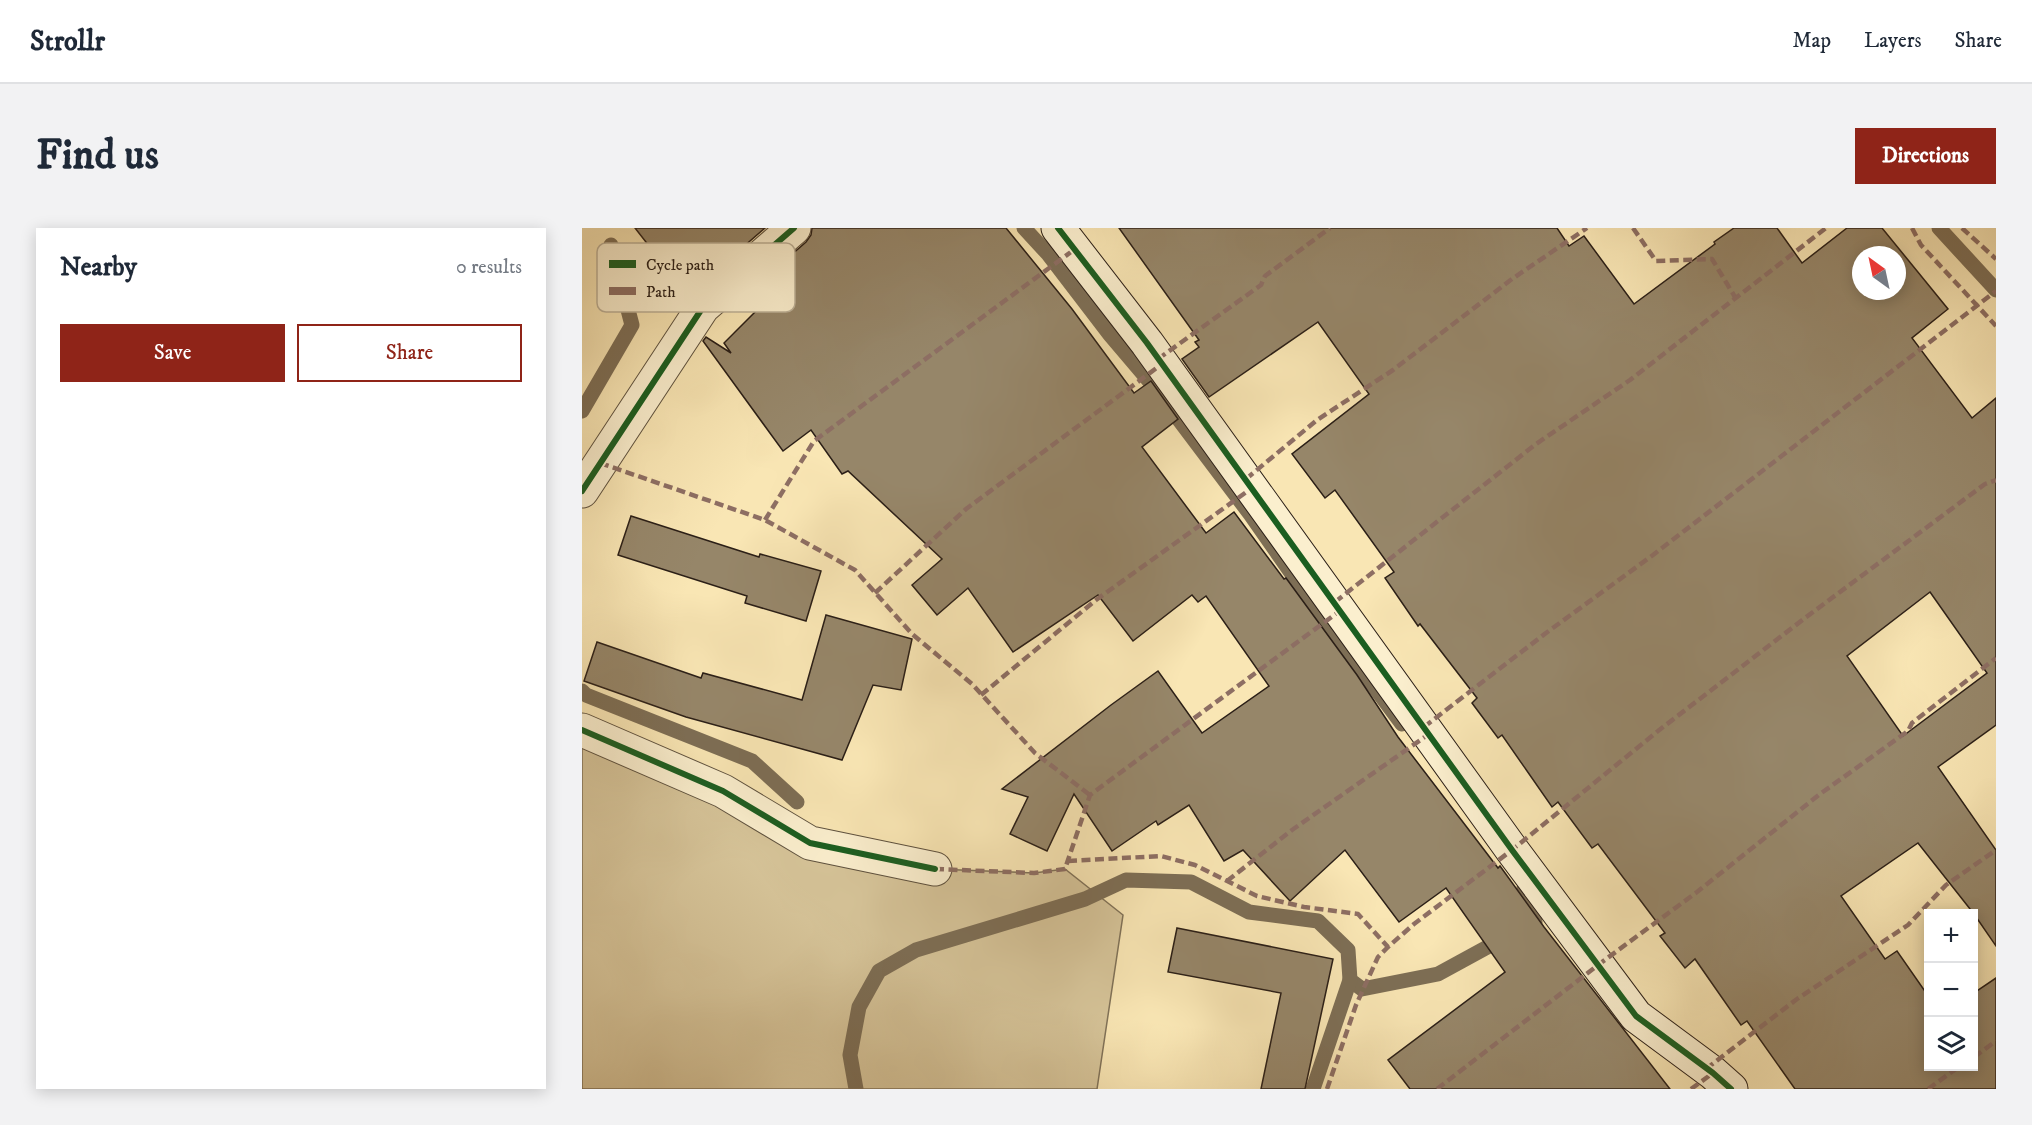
<!DOCTYPE html>
<html lang="en">
<head>
<meta charset="utf-8">
<style>
  :root { --surface:#fff; --page:#f2f2f3; --text:#1f2937; --muted:#747a83; --line:#e0e1e3; --accent:#8f2418 }
  body { margin:0; font-family:"IM FELL DW Pica",serif; background:var(--page); color:var(--text) }
  .controls { position:absolute; right:18px; bottom:18px; display:grid; overflow:hidden; border-radius:0px; box-shadow:0 3px 15px #0003 }
  .controls button { width:54px; height:54px; display:grid; place-items:center; padding:0; border:0; border-bottom:2px solid var(--line); background:var(--surface); color:var(--text); font:30px sans-serif }
  .compass { position:absolute; left:1270px; top:18px; width:54px; height:54px; border-radius:50%; background:var(--surface); box-shadow:0 3px 15px #0003; rotate:327deg }
  .list { margin:0; padding:0; list-style:none }
  h2 { display:flex; justify-content:space-between; align-items:center; height:78px; margin:0; padding:0 24px; font-size:26px }
  h2 small { font-size:20px; font-weight:400; color:var(--muted) }
  .actions { display:flex; gap:12px; padding:18px 24px }
  .actions a { flex:1; padding:14px 0; border:2px solid var(--accent); border-radius:0px; text-align:center; font-size:21px; color:var(--accent) }
  .actions .main { background:var(--accent); color:#fff }
  .icon { flex:none; width:33px; height:33px; fill:none; stroke:currentColor; stroke-width:2; stroke-linecap:round; stroke-linejoin:round }
  .map { position:relative; flex:none; width:1414px; height:861px; overflow:hidden; border-radius:0px }
  header { display:flex; align-items:center; gap:36px; box-sizing:border-box; height:84px; padding:0 30px; background:var(--surface); border-bottom:2px solid var(--line) }
  header strong { font-size:28px }
  nav { display:flex; gap:33px; margin-inline-start:auto; font-size:21px }
  .intro { display:flex; align-items:center; justify-content:space-between; box-sizing:border-box; height:144px; padding:0 36px }
  h1 { margin:0; font-size:42px }
  .button { padding:15px 27px; border-radius:0px; background:var(--accent); color:#fff; font-size:21px; font-weight:700 }
  main { display:flex; gap:36px; padding:0 36px }
  aside { flex:1; background:var(--surface); border-radius:0px; box-shadow:0 3px 15px #0003 }
  .map>svg:first-child { display:block }
</style>
</head>
<body>
<header>
<strong>Strollr</strong>
<nav><a>Map</a><a>Layers</a><a>Share</a></nav>
</header>
<div class="intro"><h1>Find us</h1><a class="button">Directions</a></div>
<main>
<aside>
<h2>Nearby<small>0 results</small></h2>
<ul class="list">
</ul>
<div class="actions"><a class="main">Save</a><a>Share</a></div>
</aside>
<div class="map">
<svg width="1414" height="861" viewBox="0 0 1414 861">
  <rect width="100%" height="100%" fill="#f9e6b4"/>
  <filter id="stains"><feTurbulence type="fractalNoise" baseFrequency=".00333" numOctaves="4"/><feColorMatrix values="0 0 0 0 .2 0 0 0 0 .09 0 0 0 0 .02 0 0 0 .5 -.17"/></filter>
  <radialGradient id="worn" r=".72"><stop offset=".6" stop-color="#630" stop-opacity="0"/><stop offset="1" stop-color="#630" stop-opacity=".3"/></radialGradient>
  <!-- green -->
  <path fill="#d6c499" stroke="#807258" stroke-width="1.5" d="M0,502l228,113 125,26 99,4 31,-4 58,46 -26,174h-515z"/>
  <g fill="none" stroke-linecap="round" stroke-linejoin="round">
    <!-- stream -->
    <g stroke="#7d6e55" stroke-width="15">
      <path d="M442,0l24,26 62,81 45,53 95,126 70,100 82,110"/>
      <path d="M1357,0l57,62"/>
      <path d="M0,183l50,-86 -21,-80"/>
      <path d="M0,463l4,4 166,66 45,41"/>
      <path d="M942,660l7,10 4,24 -10,5"/>
      <path d="M274,861l-6,-34 9,-48 20,-36 37,-21 169,-51 41,-19 65,2 58,30 69,9 30,29 2,30 12,9 76,-15 66,-36"/>
      <path d="M731,861l37,-109"/>
    </g>
  </g>
  <!-- building -->
  <g fill="#968669" stroke="#2b1f17" stroke-width="1.5" fill-rule="evenodd">
    <path d="M53,0h130l-46,40 -9,-10 -32,25z"/>
    <path d="M230,0h194l66,81 62,84 17,-12 27,38 -36,28 64,86 28,-21 50,67 2,-1 71,97 41,62 100,131 2,-2 44,61 126,162h-260l-22,-29 117,-88 -59,-84 -47,34 -54,-72 -55,51 -47,-51 -19,11 -35,-56 -31,20 -2,-4 -44,30 -38,-57 -27,57 -37,-17 18,-37 -26,-8 109,-84 47,-34 44,62 67,-47 -63,-90 -8,6 -6,-7 -59,46 -35,-46 -85,57 -45,-64 -31,27 -25,-30 30,-26 -94,-88 -6,3 -31,-44 -28,21 -80,-110 3,-4 25,16 -7,-10 32,-32 -13,-14 63,-55 5,-7z"/>
    <path d="M537,0h438l12,18 15,-10 50,68 81,-60 -1,-2 20,-14h43l25,35 45,-35h35l66,81 -36,29 60,80 24,-20v327l-58,42 58,83v96l-22,-32 -56,-71 -77,53 44,63 12,-8 32,46v69h45v-73l22,-15v111h-201l-48,-68 -6,4 -46,-66 -10,9 -25,-32 5,-3 -67,-89 -6,4 -34,-46 -6,5 -50,-72 -4,3 -26,-35 5,-5 -57,-74 -2,2 -33,-48 9,-6 -59,-82 -10,8 -33,-44 77,-60 -51,-72 -109,75 -27,-38 17,-12 -4,-5 4,-2zM1279,27h36v36h-36zM1348,364l57,81 -84,63 -56,-80z"/>
    <path d="M49,288l128,41 1,-3 61,17 -15,50 -61,-18 2,-7 -129,-41z"/>
    <path d="M244,387l86,24 -11,51 -28,-5 -31,75 -156,-43 -102,-36 13,-39 104,36 2,-5 99,27z"/>
    <path d="M595,700l156,31 -28,130h-44l20,-96 -113,-21z"/>
  </g>
  <g fill="none" stroke-linecap="round" stroke-linejoin="round">
    <!-- street casing -->
    <g stroke="#5e513e" stroke-width="35">
      <g id="street">
        <path d="M0,263l121,-184 91,-79"/>
        <path d="M0,502l141,61 87,52 125,26"/>
      </g>
    </g>
    <!-- secondary casing -->
    <g stroke="#2b1f17" stroke-width="35">
      <path id="secondary" d="M476,0l89,115 365,507 124,166 77,57 18,16"/>
    </g>
    <!-- street -->
    <use href="#street" stroke="#fbefce" stroke-width="33"/>
    <!-- secondary -->
    <use href="#secondary" stroke="#fbefce" stroke-width="33"/>
    <!-- quiet -->
    <g stroke="#8d6e63" stroke-width="4.5" stroke-dasharray="9 4.5" stroke-linecap="butt">
      <path d="M1051,0l23,33 56,-2 23,38"/>
      <path d="M1330,0l9,17 75,81"/>
      <path d="M1380,0l34,31"/>
      <path d="M576,131l103,-74 4,-9 65,-48"/>
      <path d="M18,235l165,57 90,50 57,64 60,50 63,69 55,42"/>
      <path d="M664,251l71,-59 76,-50 119,-91 75,-51"/>
      <path d="M183,292l49,-79 261,-192"/>
      <path d="M293,365l91,-84 196,-145"/>
      <path d="M753,374l201,-158 94,-64 196,-152"/>
      <path d="M399,467l115,-95 156,-112"/>
      <path d="M842,499l122,-94 107,-78 343,-264"/>
      <path d="M486,633l93,-5 34,9 62,31 47,11 54,7 30,33"/>
      <path d="M353,641l99,4 31,-4 25,-74 251,-185"/>
      <path d="M645,653l65,-51 137,-96"/>
      <path d="M1392,829l22,-16"/>
      <path d="M1124,841l91,-70 111,-74 38,-40 50,-35"/>
      <path d="M745,861l29,-84 22,-48 10,-10 26,-23 98,-74 146,-119 147,-113 180,-134 11,-4"/>
      <path d="M855,861l161,-124 99,-73 123,-98 88,-63 4,-8 84,-65"/>
      <path d="M1109,861l22,-16"/>
      <path d="M1346,861l32,-23"/>
    </g>
    <!-- cycleway casing -->
    <g stroke="#fbefce" stroke-width="10">
      <g id="cycleway">
        <path d="M476,0l89,115 365,507 124,166 77,57 18,16"/>
        <path d="M0,263l121,-184 91,-79"/>
        <path d="M0,502l141,61 87,52 125,26"/>
      </g>
    </g>
    <!-- cycleway -->
    <use href="#cycleway" stroke="#1b5e20" stroke-width="6"/>
  </g>
  <!-- legend -->
  <rect x="15" y="15" width="198" height="69" rx="9" fill="#fbefce" stroke="#bdb197" stroke-width="1.5"/>
  <rect x="27" y="32" width="27" height="8" fill="#1b5e20"/>
  <rect x="27" y="59" width="27" height="8" fill="#8d6e63"/>
  <g font-size="16" fill="#2b1f17">
    <text x="64" y="42">Cycle path</text>
    <text x="64" y="69">Path</text>
  </g>
  <rect width="100%" height="100%" filter="url(#stains)"/>
  <rect width="100%" height="100%" fill="url(#worn)"/>
</svg>
<div class="controls">
<button>+</button>
<button>−</button>
<button><svg class="icon" aria-label="layers" viewBox="0 0 24 24"><path d="M12 4l9 5-9 5-9-5zM3 14l9 5 9-5"/></svg></button>
</div>
<svg class="compass" viewBox="-18 -18 36 36"><path d="M0-13l5 13h-10z" fill="#e53935"/><path d="M0 13l5-13h-10z" fill="#747a83"/></svg>
</div>
</main>
</body>
</html>
